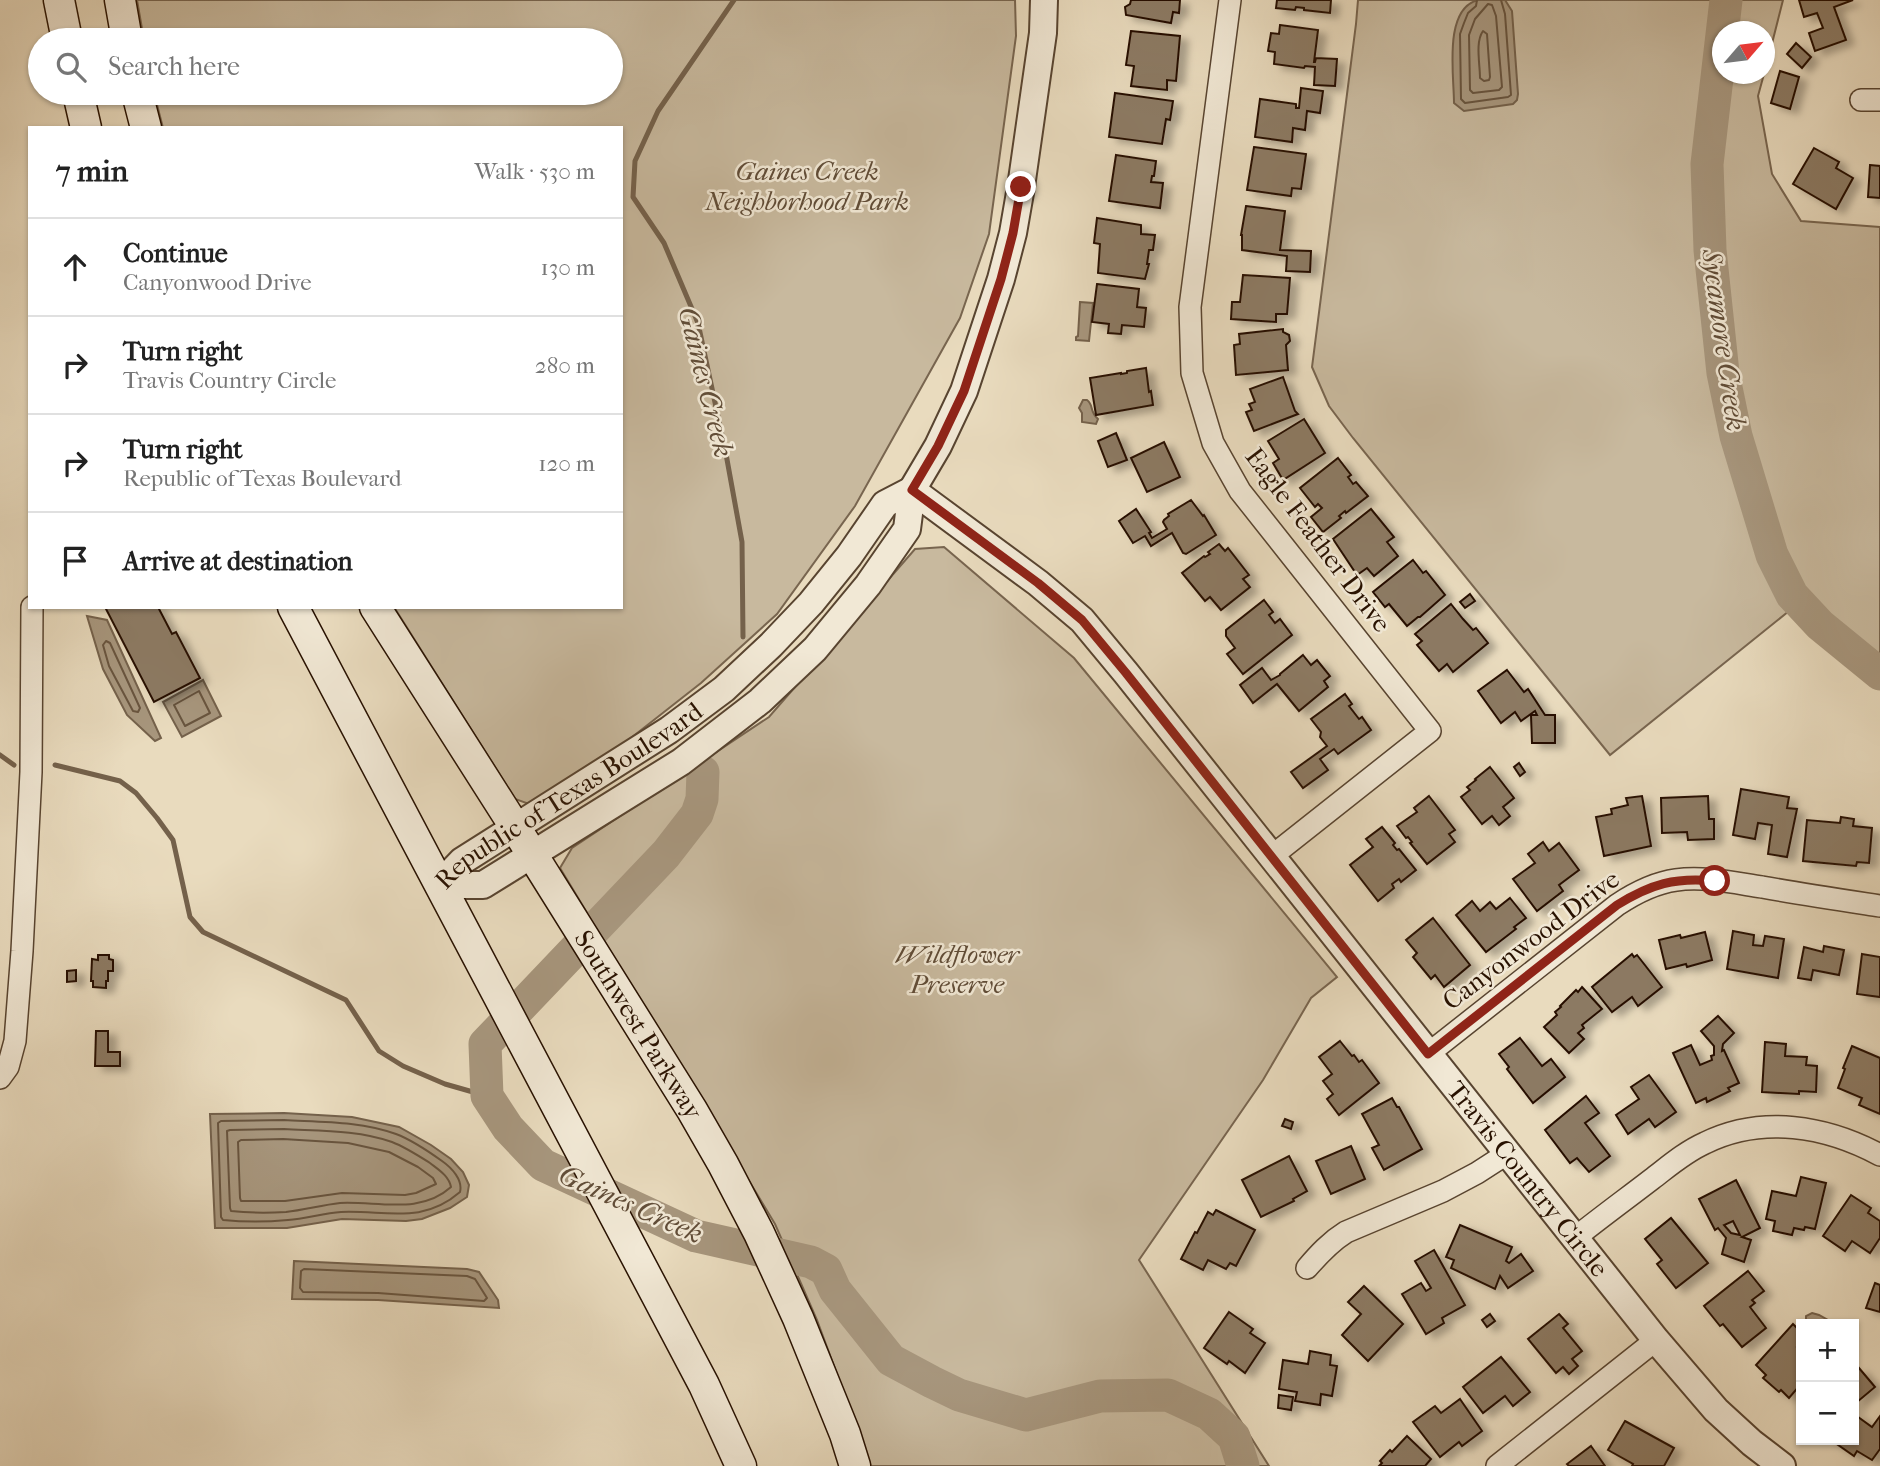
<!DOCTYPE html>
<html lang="en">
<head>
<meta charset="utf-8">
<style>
  :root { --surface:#fff; --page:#f2f2f2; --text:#222; --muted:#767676; --line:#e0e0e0 }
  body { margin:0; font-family:"IM FELL French Canon",serif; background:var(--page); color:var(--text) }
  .controls { position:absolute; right:21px; bottom:21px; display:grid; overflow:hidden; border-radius:0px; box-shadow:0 2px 5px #0004 }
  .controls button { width:63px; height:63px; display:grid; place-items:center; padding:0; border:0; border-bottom:2px solid var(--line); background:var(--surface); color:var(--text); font:35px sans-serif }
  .compass { position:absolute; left:1712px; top:21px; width:63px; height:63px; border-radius:50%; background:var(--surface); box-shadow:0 2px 5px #0004; rotate:62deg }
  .stop { position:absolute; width:21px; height:21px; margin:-16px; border:5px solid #8f2418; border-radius:50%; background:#fff }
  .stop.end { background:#8f2418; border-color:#fff; box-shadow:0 2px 7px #0008 }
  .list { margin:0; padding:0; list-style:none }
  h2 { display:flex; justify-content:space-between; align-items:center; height:91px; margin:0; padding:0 28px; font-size:30px }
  h2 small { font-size:23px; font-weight:400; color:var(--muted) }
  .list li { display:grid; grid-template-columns:46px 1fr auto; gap:21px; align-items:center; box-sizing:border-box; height:98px; padding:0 28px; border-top:2px solid var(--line) }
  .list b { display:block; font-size:26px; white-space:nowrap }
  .list p { margin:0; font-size:23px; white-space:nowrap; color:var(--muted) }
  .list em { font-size:23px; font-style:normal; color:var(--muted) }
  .icon { flex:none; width:38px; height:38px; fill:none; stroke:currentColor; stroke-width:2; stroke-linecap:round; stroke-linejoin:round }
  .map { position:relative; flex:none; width:1880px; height:1466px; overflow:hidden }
  .search { position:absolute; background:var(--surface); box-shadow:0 2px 5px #0004; left:28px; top:28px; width:595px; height:77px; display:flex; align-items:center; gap:18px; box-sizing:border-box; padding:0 24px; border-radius:38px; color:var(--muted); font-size:26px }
  .panel { position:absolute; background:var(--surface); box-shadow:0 2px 5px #0004; left:28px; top:126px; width:595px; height:483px; border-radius:0px }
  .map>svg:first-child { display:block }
</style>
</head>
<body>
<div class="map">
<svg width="1880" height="1466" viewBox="0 0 1880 1466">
  <defs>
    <filter id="shadow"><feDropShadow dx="8" dy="4.5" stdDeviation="3.5" flood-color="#0004"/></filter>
  </defs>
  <rect width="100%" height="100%" fill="#e9dbbe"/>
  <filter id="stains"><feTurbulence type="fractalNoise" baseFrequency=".00286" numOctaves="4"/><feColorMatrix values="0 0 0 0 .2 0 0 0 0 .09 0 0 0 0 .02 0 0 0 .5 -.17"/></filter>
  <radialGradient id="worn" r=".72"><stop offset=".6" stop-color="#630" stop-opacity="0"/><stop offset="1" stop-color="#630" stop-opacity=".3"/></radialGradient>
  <!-- green -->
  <g fill="#c8b99e" stroke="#78654f" stroke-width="2">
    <path d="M137,0h878l1,36 -27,198 -29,84 -105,188 -78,108 -76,69 -79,62 -93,59 -14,-5 -121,-192h227v-479h-458l-9,-35h457v-53h-467z"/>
    <path d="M1358,0h425l-18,71 -1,-39h-42v42h42l-6,22 14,78 29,47 79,6v457l-65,-47 -26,-26 -179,144 -257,-317 -24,-32 -17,-39 44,-343z"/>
    <path d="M944,547l130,111 263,319 -26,21 -48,82 -124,180 130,206h-398l-54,-146 -42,-96 -215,-356 12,-20 197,-131 146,-168z"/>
  </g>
  <!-- water -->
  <g fill="#a7967d" stroke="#74614b" stroke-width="2">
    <path d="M1478,0h27l7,11 6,83 -1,6 -4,4 -49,7 -10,-8c0,-28 -11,-94 24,-103z"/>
    <path d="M1080,302l13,1 -4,38 -13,-1v-3l2,-1z"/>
    <path d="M1083,400h4c7,5 2,11 11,19l-2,5 -14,-2v-9l-3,-5z"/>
    <path d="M87,616l20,4 54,118 -6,3 -28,-26 -24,-46z"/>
    <path d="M203,680l18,36 -39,21 -19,-35z"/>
    <path d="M284,1113l68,4 47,10 32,18 20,14 12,13 6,13 -2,12 -17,11 -28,11 -16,2 -64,-2 -55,9h-72l-5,-114z"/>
    <path d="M294,1261l173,8 12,3 19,28 1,8 -121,-8 -86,-1z"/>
    <path d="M1812,1313l7,2 16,9h-29v-8z"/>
  </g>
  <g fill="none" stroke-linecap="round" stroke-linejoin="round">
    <!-- shore -->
    <g stroke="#68543e" stroke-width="2">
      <path d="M1477,0l-1,6 -8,7 -4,10 -4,11 1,65 4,4 43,-6 3,-2 -6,-81 -4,-14"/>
      <path d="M1488,4l4,1 4,11 6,71 -3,3 -26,3 -3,-3 -1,-55 6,-16z"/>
      <path d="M1483,31l4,3 3,43 -1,3 -5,1 -4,-3c0,-14 -5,-36 3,-47z"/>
      <path d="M106,641l4,2 30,65 -2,4 -5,-1 -24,-45 -6,-21z"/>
      <path d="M199,691l11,22 -25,13 -11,-21z"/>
      <path d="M284,1120c37,2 77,1 112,14 16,6 32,17 46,27 10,7 21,19 18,31 -38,33 -74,18 -119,20 -18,1 -35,7 -53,8 -21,2 -45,2 -65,0l-2,-3 -3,-94 3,-2z"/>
      <path d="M284,1129c36,2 74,1 108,13 13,5 27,14 38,21 9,7 19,13 21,24 -31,28 -73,14 -111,16 -18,2 -36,7 -54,9 -17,1 -37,1 -55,-1l-1,-3 -3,-77 3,-1z"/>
      <path d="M283,1139l65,4 41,9 29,15 15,11 3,6 -20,9 -11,2 -63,-2 -57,8h-44l-1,-3 -2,-56 3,-2z"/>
      <path d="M304,1269l163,7 8,3 12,19 -3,3 -106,-8 -75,-1 -3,-4 1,-17z"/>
    </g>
    <!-- stream -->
    <g stroke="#74614b" stroke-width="5">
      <path d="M734,0l-76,111 -23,50 -2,36 31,46 34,80 28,131 16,88 1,95"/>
      <path d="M0,755l14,10"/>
      <path d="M55,765l65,16 16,12 21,25 16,22 17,77 13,15 143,68 33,51 24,15 42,18 42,12"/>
    </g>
    <!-- river -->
    <g stroke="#a7967d" stroke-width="33">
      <path d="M1726,0l-19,164 3,86 13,123 13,63 36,119 20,40 28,30 60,49"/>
      <path d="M703,772l-1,27 -5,15 -31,40 -181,190 2,52 21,32 35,37 153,71 115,26 15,8 9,20 56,70 41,22 27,13 67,20 74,-19 68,-1 41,19 25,23 9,29"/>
    </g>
  </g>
  <!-- building -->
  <g fill="#8c7a63" stroke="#281100" stroke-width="2" fill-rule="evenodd" filter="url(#shadow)">
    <path d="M1131,0h49l-1,13 -6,-1 -2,11 -45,-8 -1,-8 5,-3z"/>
    <path d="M1277,0h54l-1,13 -26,-3v-2l-8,-1 -1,3 -19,-2z"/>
    <path d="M1799,0h54l-19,7 12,33 -31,11 -6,-18 14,-5 -6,-15 -13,4z"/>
    <path d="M1280,25l38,5 -4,32h1l1,-4 21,1 -2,27 -21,-1 1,-18 -10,-1 -1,2 -30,-4 1,-12 -7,-1 3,-18 8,1z"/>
    <path d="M1131,31l49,5 -4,45 -9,-1v10l-36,-4 3,-20 -8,-1z"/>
    <path d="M1796,43l15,14 -9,11 -15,-14z"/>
    <path d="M1780,71l19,6 -9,32 -19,-6z"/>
    <path d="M1301,88l22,3 -3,22 -13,-2 -2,19 -12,-2 -1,14 -37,-5 5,-38 36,5v4h3z"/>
    <path d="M1115,93l58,8 -3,19 -4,-1 -4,25 -53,-7z"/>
    <path d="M1254,147l52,7 -5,35 -9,-1 -1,8 -44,-6z"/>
    <path d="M1814,148l25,14 -3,6 17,10 -17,31 -43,-25z"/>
    <path d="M1116,155l40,6 -2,15h-2l-1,6 12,1 -3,25 -51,-7z"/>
    <path d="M1870,165l10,1v32l-12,-1z"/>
    <path d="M1246,206l39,5 -5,39 31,1 -1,21 -24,-1 1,-15 -45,-6v-15h-1z"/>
    <path d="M1097,218l44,7v9l14,1 -2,15h-4l-2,14h2l-4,15 -47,-6 2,-29 -6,-1z"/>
    <path d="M1243,275l47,3 -3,36h-11v8l-45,-3 1,-17h8z"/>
    <path d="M1097,284l42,5 -2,18 9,1 -2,19 -22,-2 -1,9 -13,-1 1,-9 -17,-2z"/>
    <path d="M1283,329v3l6,3 1,6 -4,4 2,25 -52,5 -2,-30 6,-1 -1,-10z"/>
    <path d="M1146,368l3,24 2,-1 2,14 -57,10 -6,-37 31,-5v1l6,-1v-2z"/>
    <path d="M1283,377l12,34 3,3 -44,17 -8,-19 6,-2 -3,-6 6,-2 -5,-13z"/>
    <path d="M1304,419l21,34 -42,27 -10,-17 6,-4 -11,-18z"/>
    <path d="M1116,433l11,27 -19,7 -10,-26z"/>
    <path d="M1164,442l16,35 -33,15 -16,-34z"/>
    <path d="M1338,458l13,17 -3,2 5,7 3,-2 12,14 -22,17 -1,-2 -6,5 2,2 -18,14 -12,-15 11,-9 -4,-4 -3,3 -15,-19z"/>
    <path d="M1191,500l12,16 1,-1 12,20 -30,19 -3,-1 -11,-20 -21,13 -6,-10 -12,7 -14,-22 17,-12 15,23 -2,1 3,5 15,-9 -4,-7 1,-2 5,-4 -1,-2z"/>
    <path d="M1371,509l23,28 -7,5 11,14 -24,20 -7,-8 -10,7 -24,-36z"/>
    <path d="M1219,544l6,7 3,-3 21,27 -6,4 7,8 -29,23 -11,-13 -5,4 -23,-28 22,-17 1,1 5,-3 -2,-2z"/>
    <path d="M1413,560l10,13 3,-2 19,24 -25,22h-2l-11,9 -18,-22 -4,3 -12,-15z"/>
    <path d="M1470,594l5,7 -10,7 -5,-6z"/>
    <path d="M1264,600l9,12 -4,3 6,8 5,-4 12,16 -49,39 -16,-20 8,-6 -9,-12v-6z"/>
    <path d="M1451,604l12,15 10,11 3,-2 12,15 -35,29 -6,-8 -8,7 -22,-26 5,-4 -7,-7z"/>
    <path d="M105,607h53l14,27 4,-2 24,46 -46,24z"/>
    <path d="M1303,655l8,10 6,-5 13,16 -6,5 4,6 -29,24 -22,-27 -24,19 -13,-18 22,-17 9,12 9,-5v-1z"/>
    <path d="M1507,670l17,22 4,-3 17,26h10v28h-23l-1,-28h6l-2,-4 -14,10 -6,-9 -14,11 -23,-32z"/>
    <path d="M1345,694l7,10 -3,2 10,13 3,-2 9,13 -33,24 -4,-5 -14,10 8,11 -25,18 -12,-16 36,-26 -7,-9 1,-5 -10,-13z"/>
    <path d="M1519,763l6,9 -5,4 -6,-9z"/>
    <path d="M1490,767l24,31 -11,9 7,9 -11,9 -7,-9 -10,8 -21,-27 9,-7 -3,-3 9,-7 -1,-1z"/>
    <path d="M1741,789l48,8 -2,11 10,1 -10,48 -19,-3 4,-29 -14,-2 -3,16 -22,-4z"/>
    <path d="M1429,796l26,34 -6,4 6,8 -28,22 -17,-21 2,-1 -4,-5 -2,1 -9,-12 20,-14 -3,-4z"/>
    <path d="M1642,796l9,50 -47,10 -8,-39 16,-3 -1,-5 17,-4 -2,-7z"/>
    <path d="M1708,796l1,23h5v20l-26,1 -1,-8 -25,1 -1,-35z"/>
    <path d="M1841,817l13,2 -1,7 19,2 -3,35 -12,-1 -1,4 -53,-5 4,-41 33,3z"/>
    <path d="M1382,827l13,16 -2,2 4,5 2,-1 17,21 -15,12 -2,-3 -7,5 2,4 -16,13 -28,-36 23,-18 -7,-8z"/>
    <path d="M1543,842l6,9 10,-8 20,27 -20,15 4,6 -26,20 -24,-32 22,-16 -7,-9z"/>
    <path d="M1510,898l16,20 -12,9 2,2 -30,23 -30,-37 16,-14 8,10 10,-9 6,7z"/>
    <path d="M1433,918l37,47 -26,22 -9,-12 -4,4 -18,-22 4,-4 -11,-13z"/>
    <path d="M1733,931l21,4 -1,10 10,1 2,-10 19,3 -6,39 -51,-9z"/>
    <path d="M1705,932l7,28 -25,7 -1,-3 -20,5 -7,-29 21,-5 1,3z"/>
    <path d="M1824,946l20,4 -5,25 -26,-5 -2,10 -13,-2 6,-31 19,5z"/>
    <path d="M1632,954l2,3 3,-2 25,32 -24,19 -6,-9 -20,15 -20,-25z"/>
    <path d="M1862,954l18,3v40l-23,-3z"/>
    <path d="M98,955h11v4l4,1v11h-5v10h-2v7l-13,-1v-6h-2l1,-22 6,1z"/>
    <path d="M76,970v11l-9,1v-11z"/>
    <path d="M1582,987l20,22 -20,16 2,3 -6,5 6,6 -15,14 -25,-26 13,-12 -2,-3 6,-5 -1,-1 16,-16 2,2z"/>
    <path d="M1718,1016l16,17 -11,11 -1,7 2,-1 15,33 -11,5 2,3 -23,11 -1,-4 -10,5 -23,-50 18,-8 9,20 12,-5 -1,-4 3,-1v-9l-13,-15z"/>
    <path d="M96,1031h12v21h12v14h-25z"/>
    <path d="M1520,1038l22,28 9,-7 14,18 -32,26 -26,-34 2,-2 -10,-13z"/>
    <path d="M1340,1041l12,15 2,-1 5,7 3,-2 17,23 -40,32 -12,-16 6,-5 -10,-13 9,-7 -13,-17z"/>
    <path d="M1765,1042l21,2 -1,12 22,1 -1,8 11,1 -1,26 -17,-1v3l-37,-2z"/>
    <path d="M1852,1046l28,12v56l-21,-9 3,-7 -24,-10 7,-19 -2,-1z"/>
    <path d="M1649,1075l27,37 -21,15 -6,-8 -21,15 -12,-19 23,-16 -8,-12z"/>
    <path d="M1586,1096l13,17 -14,10 25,33 -21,16 -12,-14 -7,5 -25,-33z"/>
    <path d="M1392,1098l5,9h2l23,42 -38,21 -12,-22 7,-3 -17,-31z"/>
    <path d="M1285,1119l8,3 -2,7 -9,-3z"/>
    <path d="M1351,1146l14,33 -34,15 -15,-33z"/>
    <path d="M1289,1156l18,35 -14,8 1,2 -33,16 -19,-37z"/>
    <path d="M1801,1177l25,6 -11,46 -10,-2 -1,3 -10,-2 -2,7 -19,-4 2,-10 -9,-2 6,-28 24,5z"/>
    <path d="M1736,1180l24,48 -18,9 9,3 -7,22 -22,-8 4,-16 -8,-10 -3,2 -16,-31zM1733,1221l7,14 -9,-2 -7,-8z"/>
    <path d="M1851,1195l20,13 -3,5 12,8v17l-10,15 -18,-12 -7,10 -22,-15z"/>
    <path d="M1216,1210l39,20 -19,36 -6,-3 -4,6 -18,-9 -5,10 -22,-11 14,-27 2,1 11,-21 5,3z"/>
    <path d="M1671,1218l37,45 -32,25 -19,-24 5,-4 -17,-21z"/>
    <path d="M1460,1225l52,22 -6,14 3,2 12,-9 12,17 -25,17 -8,-12 -5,13 -44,-21 3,-8 -8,-3z"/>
    <path d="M1434,1250l31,55 -23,13 2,5 -18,11 -24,-40 19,-11 5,8 5,-3 -16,-27z"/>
    <path d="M1748,1271l16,20 -12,9 3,3 -5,4 16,21 -24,19 -19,-23 -3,2 -16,-20z"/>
    <path d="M1875,1283l5,2v27l-14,-4z"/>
    <path d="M1364,1286l39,38 -35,37 -26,-26 19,-21 -13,-12z"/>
    <path d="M1229,1312l24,17 -3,4 15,10 -20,30 -16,-12 -2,3 -23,-16z"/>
    <path d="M1490,1314l5,7 -8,6 -5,-7z"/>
    <path d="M1559,1314l9,10 -5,4 19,23 -10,8 6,7 -9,8 -6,-7 -7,6 -28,-34z"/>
    <path d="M1793,1324l8,8v11l-4,4 4,4v33l-12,14 -8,-8 -2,2 -16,-14 3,-3 -10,-10z"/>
    <path d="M1310,1351l21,4 -1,10 7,1 -5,30 -11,-2 -1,11 -25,-4 2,-9 -18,-3 4,-29 25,4z"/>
    <path d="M1501,1357l29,35 -17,14 -8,-10 -22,17 -20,-26z"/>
    <path d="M1859,1368l16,19 -18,15 -3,11v-40z"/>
    <path d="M1279,1395l14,2 -2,13 -13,-2z"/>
    <path d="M1460,1399l22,32 -20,15 -3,-4 -19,15 -27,-35 22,-16 6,7z"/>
    <path d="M1854,1414l18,13 8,-11v33l-8,11 -15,-9 -3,5 -23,-16h23z"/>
    <path d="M1625,1421l49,27 -10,18h-32l1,-2 -25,-14z"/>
    <path d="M1407,1436l24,23 -6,7h-46l3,-3 -2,-2 10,-11 2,2z"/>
    <path d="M1591,1446l14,20h-36l-2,-2z"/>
  </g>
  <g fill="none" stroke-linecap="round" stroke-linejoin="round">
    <!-- minor casing -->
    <g stroke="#584430" stroke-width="24">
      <g id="minor">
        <path d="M1230,0l-40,307 2,66 21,70 27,48 190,240 -158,125"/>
        <path d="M1861,100h19"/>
        <path d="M1428,1054l189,-149c18,-12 37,-22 59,-25 28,-4 59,3 86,7 39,7 79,13 118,19"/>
        <path d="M0,1078l8,-11 7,-26 7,-90 9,-179 1,-165"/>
        <path d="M1575,1238c25,-20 51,-39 77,-59 17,-13 33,-27 53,-36 57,-28 121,-17 175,12"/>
        <path d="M1307,1268c12,-14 23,-26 39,-36l97,-41 34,-18 31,-20"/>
        <path d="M1497,1466l159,-126"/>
      </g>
    </g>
    <!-- tertiary casing -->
    <g stroke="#584430" stroke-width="30">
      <g id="tertiary">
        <path id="s1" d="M912,490l126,93 44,37 44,53 530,667 60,70 36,33 30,23"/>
        <path d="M439,885h44l198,-123 79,-61 55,-52 53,-64 39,-56 5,-39 26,-44 26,-55 37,-112 12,-46 8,-46 22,-154 1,-33"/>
        <path id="s2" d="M439,885l23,-24 207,-131 55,-41 47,-44 40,-42 38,-47 36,-52 27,-14"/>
      </g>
    </g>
    <!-- secondary casing -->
    <g stroke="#281100" stroke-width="33">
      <g id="secondary">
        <path d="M59,0l8,40"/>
        <path d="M120,0l7,40"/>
        <path d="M78,93l8,35"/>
        <path d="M137,93l9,35"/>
        <path d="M293,607l411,778 37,81"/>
        <path id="s3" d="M375,607l140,220 177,283 31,54 36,69 39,85 47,116 10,32"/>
      </g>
    </g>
    <!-- minor -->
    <use href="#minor" stroke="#f1e8d5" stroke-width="21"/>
    <!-- tertiary -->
    <use href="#tertiary" stroke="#f1e8d5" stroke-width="26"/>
    <!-- secondary -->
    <use href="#secondary" stroke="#f1e8d5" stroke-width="30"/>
  </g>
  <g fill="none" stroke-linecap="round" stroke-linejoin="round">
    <!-- route -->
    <path stroke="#8f2418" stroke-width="9" d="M1021,187l-8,46 -12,46 -37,112 -26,55 -26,44 126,93 44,37 44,53 302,381 189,-149c34,-21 58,-28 98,-24"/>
  </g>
  <g text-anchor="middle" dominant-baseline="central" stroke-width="5" stroke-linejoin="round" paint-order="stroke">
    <!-- park labels -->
    <g font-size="26" font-style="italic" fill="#604c37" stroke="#f1e8d5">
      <text x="807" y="171">Gaines Creek<tspan x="807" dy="30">Neighborhood Park</tspan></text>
      <text x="957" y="954">Wildflower<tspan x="957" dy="30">Preserve</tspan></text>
    </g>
    <!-- street labels -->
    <g font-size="26" fill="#281100" stroke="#f1e8d5">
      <text transform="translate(1318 540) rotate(53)">Eagle Feather Drive</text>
      <text stroke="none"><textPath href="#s2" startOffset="158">Republic of Texas Boulevard</textPath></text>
      <text transform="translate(1531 940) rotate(-37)">Canyonwood Drive</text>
      <text stroke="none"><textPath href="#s3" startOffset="494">Southwest Parkway</textPath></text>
      <text stroke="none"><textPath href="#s1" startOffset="929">Travis Country Circle</textPath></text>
    </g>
    <!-- water labels -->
    <g font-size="28" font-style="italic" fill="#614d38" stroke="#f1e8d5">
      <text transform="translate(1724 340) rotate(82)">Sycamore Creek</text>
      <text transform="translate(706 382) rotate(76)">Gaines Creek</text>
      <text transform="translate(631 1204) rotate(24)">Gaines Creek</text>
    </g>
  </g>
  <rect width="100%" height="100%" filter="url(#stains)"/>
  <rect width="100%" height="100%" fill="url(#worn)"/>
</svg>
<div class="controls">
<button>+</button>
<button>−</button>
</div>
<svg class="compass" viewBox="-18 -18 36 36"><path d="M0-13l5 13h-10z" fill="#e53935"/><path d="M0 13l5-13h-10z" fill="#767676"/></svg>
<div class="stop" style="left:1715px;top:881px"></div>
<div class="stop end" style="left:1021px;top:187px"></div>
<div class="search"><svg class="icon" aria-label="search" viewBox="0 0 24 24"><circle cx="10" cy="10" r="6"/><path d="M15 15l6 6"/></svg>Search here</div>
<section class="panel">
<h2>7 min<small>Walk · 530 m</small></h2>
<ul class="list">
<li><svg class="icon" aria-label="ahead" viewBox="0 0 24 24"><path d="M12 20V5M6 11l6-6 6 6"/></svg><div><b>Continue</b><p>Canyonwood Drive</p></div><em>130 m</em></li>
<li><svg class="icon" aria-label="right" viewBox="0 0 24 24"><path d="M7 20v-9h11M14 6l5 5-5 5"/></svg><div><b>Turn right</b><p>Travis Country Circle</p></div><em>280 m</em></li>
<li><svg class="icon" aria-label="right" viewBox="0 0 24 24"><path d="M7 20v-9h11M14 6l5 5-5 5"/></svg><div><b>Turn right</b><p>Republic of Texas Boulevard</p></div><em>120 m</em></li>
<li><svg class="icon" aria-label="arrive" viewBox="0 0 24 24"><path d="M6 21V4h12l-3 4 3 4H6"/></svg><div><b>Arrive at destination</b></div></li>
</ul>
</section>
</div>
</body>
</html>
